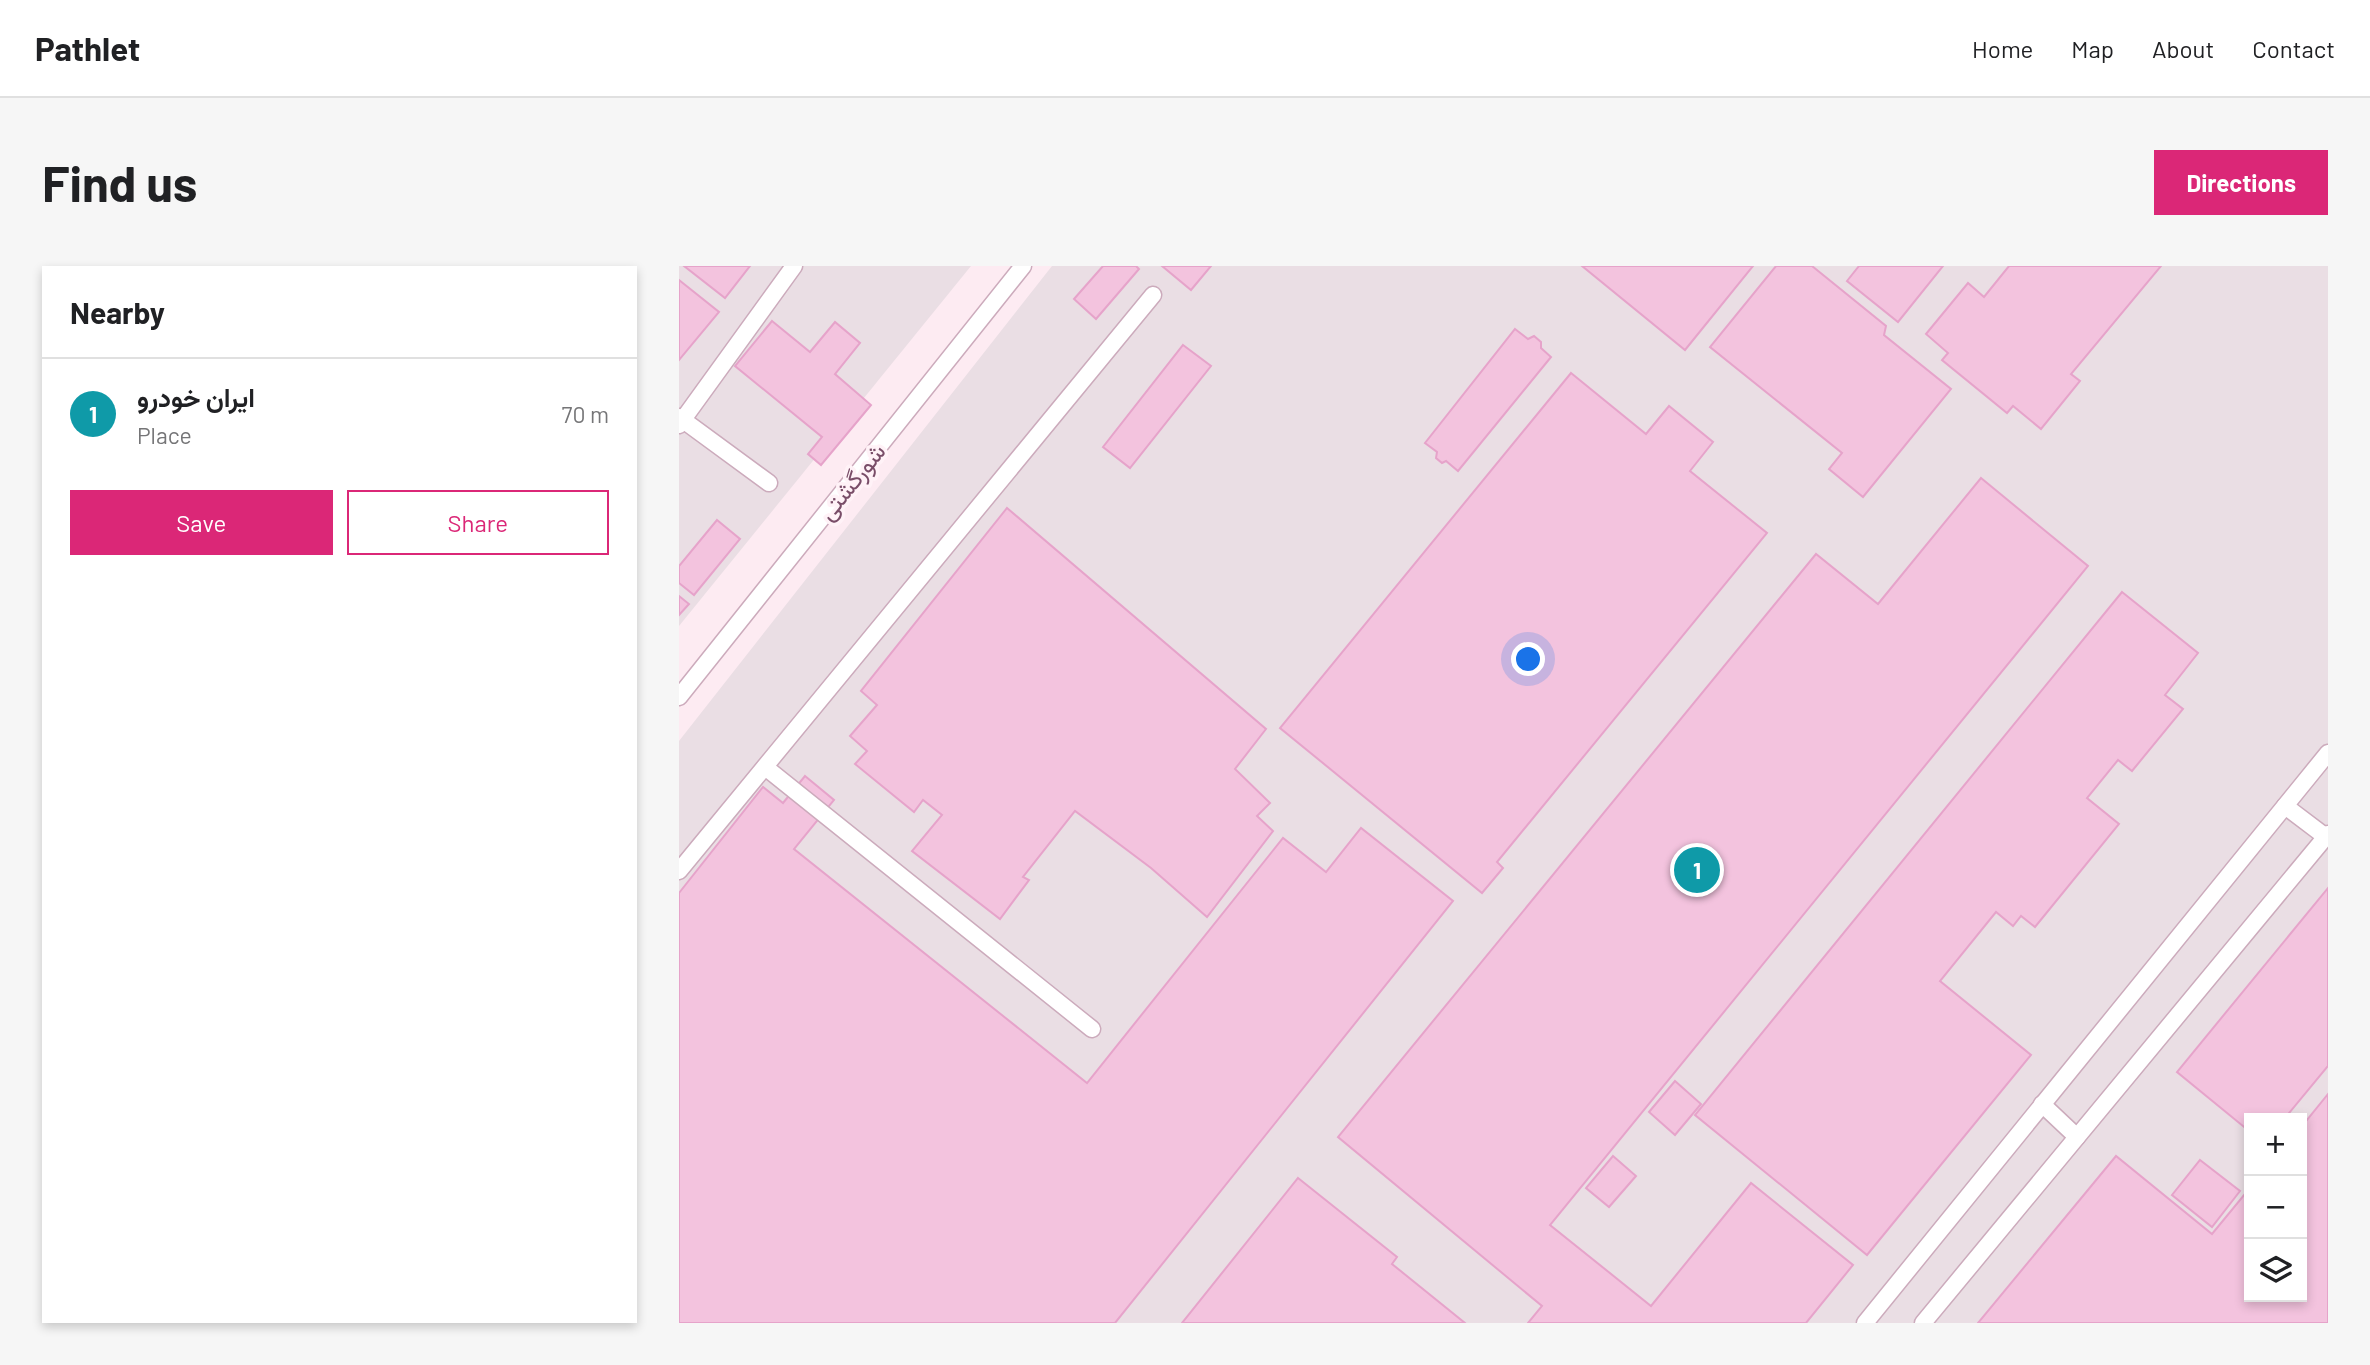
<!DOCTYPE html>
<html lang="en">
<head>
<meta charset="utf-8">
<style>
  :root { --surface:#fff; --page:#f6f6f6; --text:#202124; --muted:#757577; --line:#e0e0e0; --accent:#db2777 }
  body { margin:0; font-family:Barlow,Vazirmatn,sans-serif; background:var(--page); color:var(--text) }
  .controls { position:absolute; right:21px; bottom:21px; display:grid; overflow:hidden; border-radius:0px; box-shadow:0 4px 10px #0003 }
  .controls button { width:63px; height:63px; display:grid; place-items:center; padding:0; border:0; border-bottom:2px solid var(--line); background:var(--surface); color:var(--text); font:35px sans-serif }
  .you { position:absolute; left:850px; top:394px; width:24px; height:24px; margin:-18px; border:5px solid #fff; border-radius:50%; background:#1a73e8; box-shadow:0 0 0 10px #1a73e833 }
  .badge { display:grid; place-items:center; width:46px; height:46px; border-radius:50%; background:var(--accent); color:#fff; font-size:23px; font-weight:700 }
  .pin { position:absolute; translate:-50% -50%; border:4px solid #fff; box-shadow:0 2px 7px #0006 }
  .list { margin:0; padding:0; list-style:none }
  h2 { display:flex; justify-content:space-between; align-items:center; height:91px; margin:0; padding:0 28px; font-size:30px }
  h2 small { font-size:23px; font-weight:400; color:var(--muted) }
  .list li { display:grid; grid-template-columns:46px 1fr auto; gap:21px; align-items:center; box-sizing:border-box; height:112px; padding:0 28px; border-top:2px solid var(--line) }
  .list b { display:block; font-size:26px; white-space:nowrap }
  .list p { margin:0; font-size:23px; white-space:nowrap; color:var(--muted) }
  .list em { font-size:23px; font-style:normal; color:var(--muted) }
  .actions { display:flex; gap:14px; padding:21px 28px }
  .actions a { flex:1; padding:16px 0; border:2px solid var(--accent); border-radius:0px; text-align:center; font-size:24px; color:var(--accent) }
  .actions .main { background:var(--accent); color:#fff }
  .icon { flex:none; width:38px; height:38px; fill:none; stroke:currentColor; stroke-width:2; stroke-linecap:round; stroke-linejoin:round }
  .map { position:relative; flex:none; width:1649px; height:1057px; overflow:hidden; border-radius:0px }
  header { display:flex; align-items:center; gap:42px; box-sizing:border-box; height:98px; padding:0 35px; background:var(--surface); border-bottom:2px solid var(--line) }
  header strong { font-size:33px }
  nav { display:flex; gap:38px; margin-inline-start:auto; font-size:24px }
  .intro { display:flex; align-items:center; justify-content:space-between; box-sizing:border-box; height:168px; padding:0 42px }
  h1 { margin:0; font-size:49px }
  .button { padding:18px 32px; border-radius:0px; background:var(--accent); color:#fff; font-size:24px; font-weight:700 }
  main { display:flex; gap:42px; padding:0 42px }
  aside { flex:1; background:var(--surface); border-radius:0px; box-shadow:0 4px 10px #0003 }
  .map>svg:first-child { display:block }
</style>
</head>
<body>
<header>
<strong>Pathlet</strong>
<nav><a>Home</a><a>Map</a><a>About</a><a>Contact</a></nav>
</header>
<div class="intro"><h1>Find us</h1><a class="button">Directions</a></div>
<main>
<aside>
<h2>Nearby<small></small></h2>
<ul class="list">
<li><span class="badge" style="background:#0f9aa8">1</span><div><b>ایران خودرو</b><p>Place</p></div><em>70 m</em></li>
</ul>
<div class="actions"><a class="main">Save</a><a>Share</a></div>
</aside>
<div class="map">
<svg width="1649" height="1057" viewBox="0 0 1649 1057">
  <rect width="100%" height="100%" fill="#fdebf2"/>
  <!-- industrial -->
  <g fill="#eadee4" fill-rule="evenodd">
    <path d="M0,0h292l-292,360z"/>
    <path d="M373,0h1276v1057h-1649v-582zM1570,852h53v179h-53z"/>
  </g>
  <!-- building -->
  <g fill="#f3c3de" stroke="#e6a3ca" stroke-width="2">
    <path d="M5,0h66l-25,32z"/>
    <path d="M424,0h33l3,3 -43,50 -22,-20z"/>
    <path d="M483,0h49l-20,24z"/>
    <path d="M903,0h171l-68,84z"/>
    <path d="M1097,0h36l74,60 -2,9 67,54 -88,108 -34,-28 13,-16 -132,-106z"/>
    <path d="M1180,0h84l-45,56 -51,-41z"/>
    <path d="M1330,0h152l-90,108 9,7 -39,48 -28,-23 -6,7 -65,-53 6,-7 -22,-19 42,-51 16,14z"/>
    <path d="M0,14l40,32 -40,48z"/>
    <path d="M93,55l38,31 25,-30 25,21 -25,31 36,31 -50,60 -13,-11 14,-17 -87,-71z"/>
    <path d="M836,63l13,10 6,-3 7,6v6l10,9 -93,114 -12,-10 -4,2 -6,-5 1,-6 -12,-9z"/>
    <path d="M504,79l28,21 -81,102 -27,-21z"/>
    <path d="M892,107l75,61 23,-28 44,36 -23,29 77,62 -270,329 6,6 -21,25 -202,-165z"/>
    <path d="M1302,212l107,88 -538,659 101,81 100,-123 102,82 -47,58h-278l14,-17 -204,-169 478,-583 62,50z"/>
    <path d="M328,242l259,221 -31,40 35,34 -13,13 16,15 -66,86 -56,-49 -76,-57 -52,66 6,3 -29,39 -88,-68 30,-36 -19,-15 -9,12 -59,-48 12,-13 -17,-15 27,-31 -16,-14z"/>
    <path d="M38,254l23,19 -46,56 -15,-12v-17z"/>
    <path d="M1443,326l76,61 -33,42 18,14 -51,62 -14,-11 -31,38 32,26 -84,103 -14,-11 -8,10 -17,-14 -56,69 91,74 -164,200 -172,-140z"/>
    <path d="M0,330l10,8 -10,11z"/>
    <path d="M126,510l29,24 -40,49 293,234 196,-245 43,34 35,-44 92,73 -338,422h-436v-430l84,-106 20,16z"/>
    <path d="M1649,622v178l-43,52h-36v13l-72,-59z"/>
    <path d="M996,815l26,23 -26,31 -26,-23z"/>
    <path d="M1649,828v229h-350l138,-167 96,78 37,-45v108h53v-171z"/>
    <path d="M934,890l23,20 -27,31 -23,-19z"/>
    <path d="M1521,894l40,31 -28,36 -40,-32z"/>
    <path d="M619,912l99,79 -5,7 73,59h-283z"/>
  </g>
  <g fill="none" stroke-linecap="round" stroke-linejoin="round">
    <!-- service casing -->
    <g stroke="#ccabbc" stroke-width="19">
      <g id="service">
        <path d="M0,151l90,66"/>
        <path d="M0,159l115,-159"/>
        <path d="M0,431l344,-431"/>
        <path d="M86,501l327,262"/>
        <path d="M1606,540l41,31"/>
        <path d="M0,605l474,-576"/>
        <path d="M1363,838l35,33"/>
        <path d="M1186,1057l463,-570"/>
        <path d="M1244,1057l405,-489"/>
      </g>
    </g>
    <!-- service -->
    <use href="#service" stroke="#fff" stroke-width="16"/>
  </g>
  <g text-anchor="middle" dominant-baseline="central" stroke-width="7" stroke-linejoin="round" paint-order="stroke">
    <!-- street labels -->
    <g font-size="24" fill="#794d68" stroke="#fff2f7">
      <text transform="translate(172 215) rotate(-51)">شورگشتی</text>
    </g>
  </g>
</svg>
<div class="controls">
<button>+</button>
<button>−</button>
<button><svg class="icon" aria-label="layers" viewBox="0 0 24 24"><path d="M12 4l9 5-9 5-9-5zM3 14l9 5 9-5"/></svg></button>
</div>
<div class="you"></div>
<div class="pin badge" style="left:1018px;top:604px;background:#0f9aa8">1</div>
</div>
</main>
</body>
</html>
